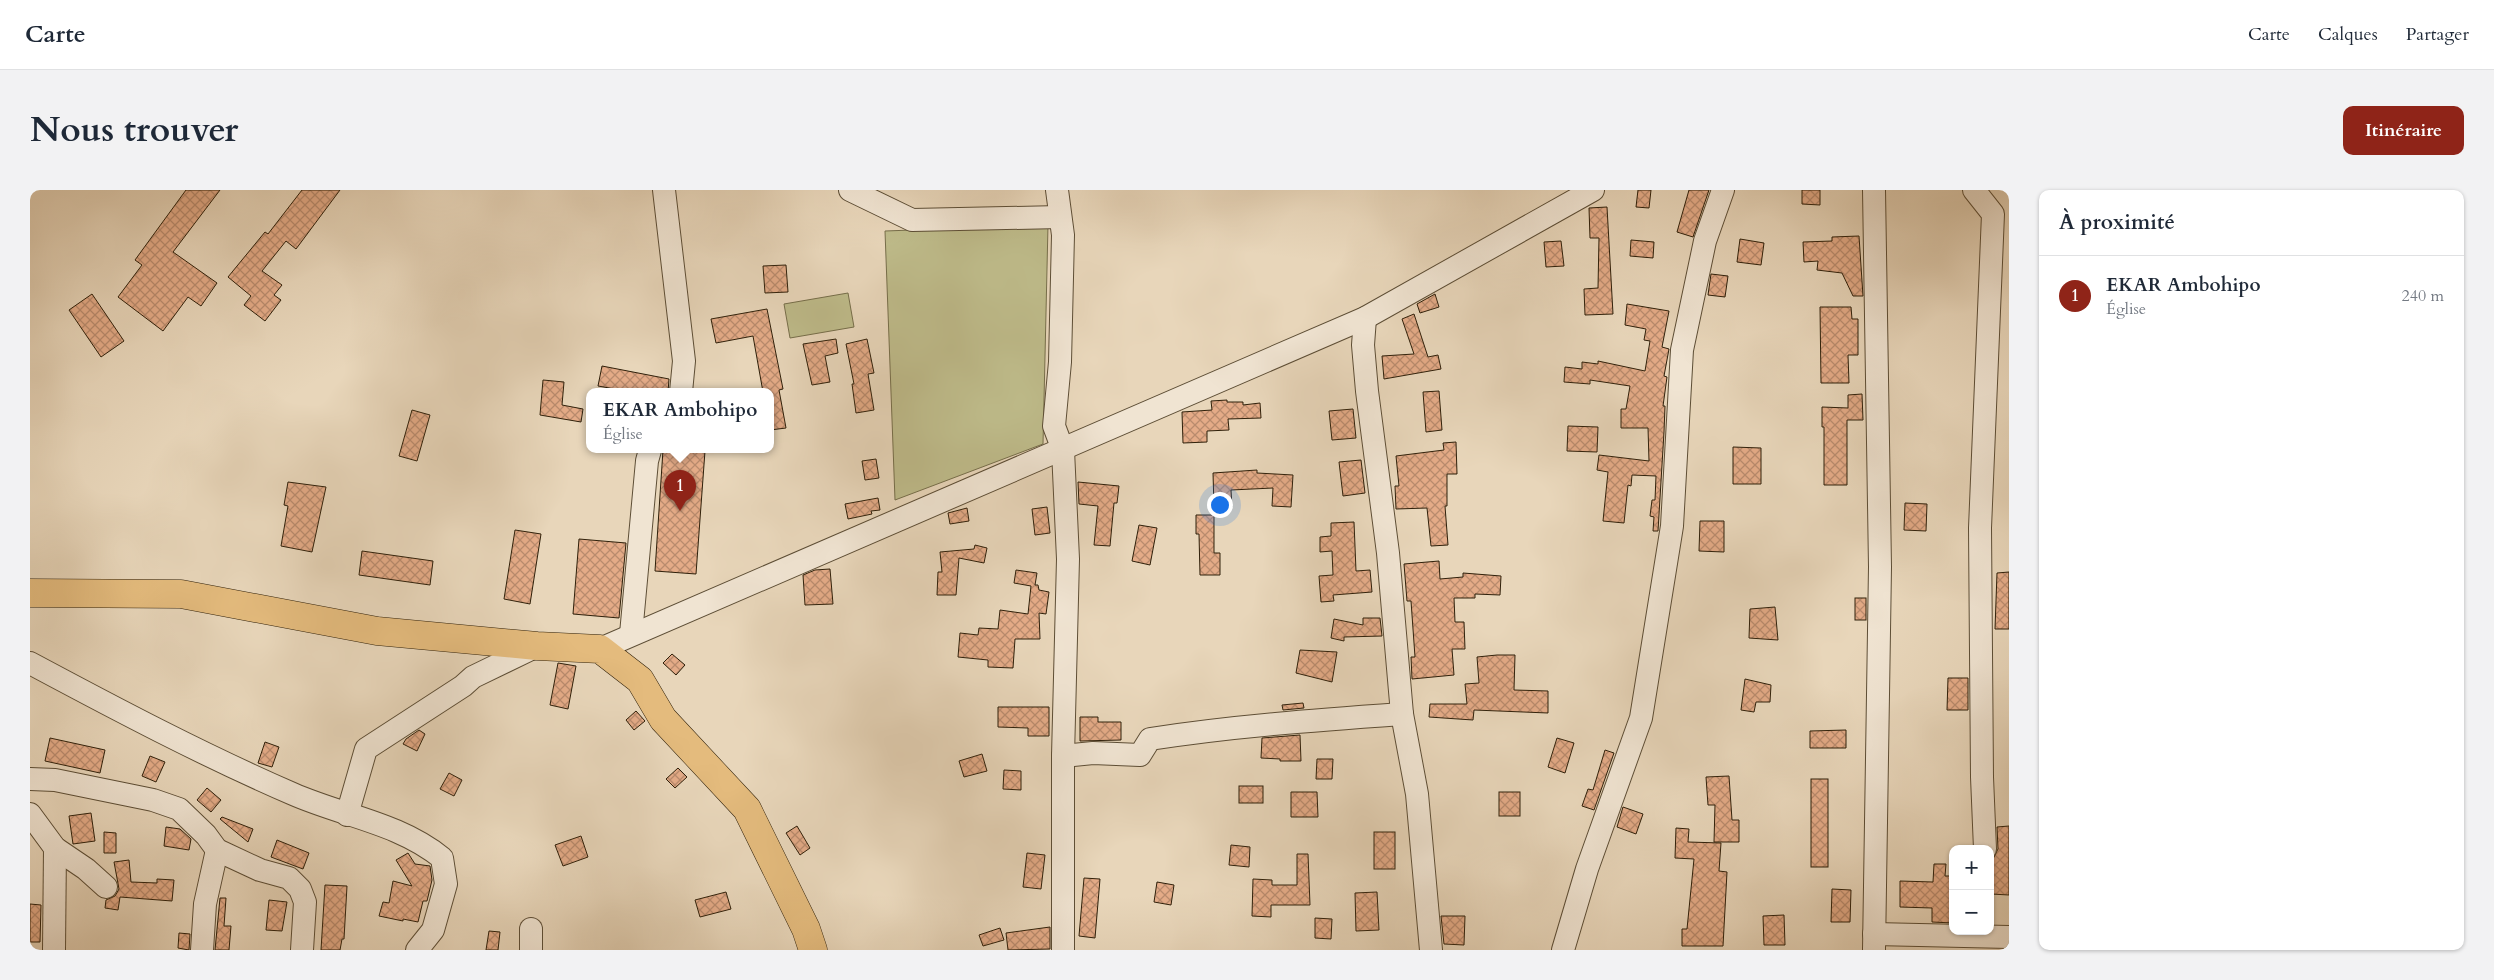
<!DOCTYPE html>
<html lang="fr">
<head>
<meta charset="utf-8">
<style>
  :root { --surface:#fff; --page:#f2f2f3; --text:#1f2937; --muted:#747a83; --line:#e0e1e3; --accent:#8f2418 }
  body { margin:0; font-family:Cardo,serif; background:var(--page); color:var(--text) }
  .controls { position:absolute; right:15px; bottom:15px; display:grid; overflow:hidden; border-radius:10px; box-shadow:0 1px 4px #0004 }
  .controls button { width:45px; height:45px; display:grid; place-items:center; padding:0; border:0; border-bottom:1px solid var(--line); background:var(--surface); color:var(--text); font:25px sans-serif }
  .you { position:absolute; left:1189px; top:314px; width:18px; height:18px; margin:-12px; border:4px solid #fff; border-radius:50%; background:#1a73e8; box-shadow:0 0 0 8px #1a73e833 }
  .badge { display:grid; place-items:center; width:32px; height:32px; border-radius:50%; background:var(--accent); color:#fff; font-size:16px; font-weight:700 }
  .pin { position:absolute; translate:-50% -41px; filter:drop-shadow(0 1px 2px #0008) }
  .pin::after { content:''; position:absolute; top:26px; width:18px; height:15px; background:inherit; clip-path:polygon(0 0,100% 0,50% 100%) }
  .popup { position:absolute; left:556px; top:198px; width:188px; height:65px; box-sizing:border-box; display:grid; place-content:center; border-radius:10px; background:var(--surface); filter:drop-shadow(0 1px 4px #0005); font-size:16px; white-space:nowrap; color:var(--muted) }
  .popup b { font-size:19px; color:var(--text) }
  .popup::after { content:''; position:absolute; left:50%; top:100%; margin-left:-10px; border:10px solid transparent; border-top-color:var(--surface) }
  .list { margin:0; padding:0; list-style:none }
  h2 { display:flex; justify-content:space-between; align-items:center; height:65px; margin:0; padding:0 20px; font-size:21px }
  h2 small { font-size:16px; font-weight:400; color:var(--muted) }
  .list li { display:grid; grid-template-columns:32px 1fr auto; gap:15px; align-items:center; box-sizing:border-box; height:80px; padding:0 20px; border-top:1px solid var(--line) }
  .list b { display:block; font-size:19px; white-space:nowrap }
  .list p { margin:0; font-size:16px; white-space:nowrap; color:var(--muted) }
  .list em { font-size:16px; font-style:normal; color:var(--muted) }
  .map { position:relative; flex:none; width:1979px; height:760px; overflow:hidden; border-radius:10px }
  header { display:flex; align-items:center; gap:30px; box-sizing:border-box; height:70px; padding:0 25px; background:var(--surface); border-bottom:1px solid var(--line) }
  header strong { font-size:24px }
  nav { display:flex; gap:28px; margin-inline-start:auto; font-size:18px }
  .intro { display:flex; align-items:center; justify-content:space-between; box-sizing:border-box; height:120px; padding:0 30px }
  h1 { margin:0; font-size:35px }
  .button { padding:12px 22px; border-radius:10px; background:var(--accent); color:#fff; font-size:18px; font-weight:700 }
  main { display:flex; gap:30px; padding:0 30px }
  aside { flex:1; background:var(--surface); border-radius:10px; box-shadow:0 1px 4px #0004 }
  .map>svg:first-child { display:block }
</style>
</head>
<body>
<header>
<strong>Carte</strong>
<nav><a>Carte</a><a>Calques</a><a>Partager</a></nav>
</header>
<div class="intro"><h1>Nous trouver</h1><a class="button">Itinéraire</a></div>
<main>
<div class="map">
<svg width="1979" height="760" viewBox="0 0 1979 760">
  <defs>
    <pattern id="building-cross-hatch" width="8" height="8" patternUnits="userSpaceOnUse" patternTransform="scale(1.25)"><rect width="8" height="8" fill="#e4ab87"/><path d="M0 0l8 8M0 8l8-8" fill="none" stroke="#b98b6d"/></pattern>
  </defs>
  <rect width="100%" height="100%" fill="#e8d6ba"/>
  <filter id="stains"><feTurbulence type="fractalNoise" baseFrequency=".004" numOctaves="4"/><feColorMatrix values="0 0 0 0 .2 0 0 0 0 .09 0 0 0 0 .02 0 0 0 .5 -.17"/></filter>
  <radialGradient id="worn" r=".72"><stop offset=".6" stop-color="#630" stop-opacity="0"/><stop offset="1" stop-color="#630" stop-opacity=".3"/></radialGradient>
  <!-- garden -->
  <g fill="#bebb8a" stroke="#766e4a">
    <path d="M1018,35l-5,219 -148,56 -10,-269z"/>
    <path d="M818,103l6,34 -64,11 -6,-34z"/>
  </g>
  <!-- building -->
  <g fill="url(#building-cross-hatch)" stroke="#2f200a">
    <path d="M156,0h34l-47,62 44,31 -16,23 -13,-9 -25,34 -45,-34 24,-32 -7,-5z"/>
    <path d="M272,0h38l-44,59 -10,-8 -24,30 20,14 -8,10 7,5 -16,21 -21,-16 7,-9 -23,-19 37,-45 3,2z"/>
    <path d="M1608,0h13l-2,18 -13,-1z"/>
    <path d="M1659,0h20l-16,47 -16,-5z"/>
    <path d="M1772,0h18v15l-18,-1z"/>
    <path d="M1577,17l6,107 -28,1 -1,-26 14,-1 1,-50h-9l-1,-30z"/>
    <path d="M1829,46l4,60h-10l-11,-23 -25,-3 1,-9 -14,1 -1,-20 29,-1v-4z"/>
    <path d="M1710,49l24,4 -3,22 -24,-3z"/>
    <path d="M1601,50l23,2 -1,16 -23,-2z"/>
    <path d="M1531,51l3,25 -18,1 -2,-25z"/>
    <path d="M756,75l2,27 -23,1 -2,-27z"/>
    <path d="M1681,84l17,2 -3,21 -17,-2z"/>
    <path d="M62,104l32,47 -23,16 -32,-47z"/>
    <path d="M1405,104l4,13 -19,6 -3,-9z"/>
    <path d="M1597,114l42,7 -7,36 7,2 -5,27 3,1 -4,29h2l-1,26 -6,99h-5l1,-14 -4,-1 2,-16h3l1,-24 -24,-1 -1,11 -3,-1 -4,38 -21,-2 5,-49 -11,-2 2,-15 50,6 -1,-33h-27v-19h5l4,-23 -40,-6v4l-26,-2 1,-15 17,2v-7l16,2v-3l47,10 5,-30 -6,-1 2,-11 -21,-4z"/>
    <path d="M1790,117h31l1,12h6v36h-10l1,28h-28z"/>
    <path d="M737,119l16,80 -4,1 7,38 -16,2v-38h-7l-10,-56 -37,7 -5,-24z"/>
    <path d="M1384,124l14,43 10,-2 3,14 -57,10 -2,-23 32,-2 -12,-35z"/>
    <path d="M806,149l2,14 -13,3 5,26 -18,3 -9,-41z"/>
    <path d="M837,149l7,34 -6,1 6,36 -18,3 -4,-29h2l-8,-40z"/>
    <path d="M572,176l67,13 -1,13h-36l-34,-6z"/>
    <path d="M513,190l21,2 -2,23 21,4 -2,13 -41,-7z"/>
    <path d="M1409,201l3,39 -16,2 -3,-40z"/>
    <path d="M1832,204l1,26h-16v65h-23v-58h-2v-20l26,1v-13z"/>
    <path d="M1197,210v2h16v3l17,-2 1,15 -33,1 1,11 -22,1v11l-24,1 -1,-31 30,-2 -1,-9z"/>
    <path d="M1323,219l3,29 -24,2 -3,-29z"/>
    <path d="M382,220l18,5 -13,46 -18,-5z"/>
    <path d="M1538,236l30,1 -1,25 -30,-1z"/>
    <path d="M1426,252l1,32h-10v32h-2l3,39 -17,1 -4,-38 -31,1 -1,-23h4l-3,-30 48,-6 -1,-7z"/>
    <path d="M1703,257l28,1v36h-28z"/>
    <path d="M633,260l42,1 -9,123 -41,-3z"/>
    <path d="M846,269l3,19 -14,2 -3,-19z"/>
    <path d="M1331,270l4,33 -22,3 -4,-34z"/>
    <path d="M1227,280v3l36,2 -2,32 -19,-1 1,-18 -42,2 1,17h-18l-1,-34z"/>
    <path d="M258,292l38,5 -14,65 -31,-6 7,-40 -4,-1z"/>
    <path d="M1048,292l41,4 -2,17h-3l-4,43 -16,-1 4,-39 -19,-2z"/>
    <path d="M848,308l2,12 -9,1 1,3 -24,5 -3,-15z"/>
    <path d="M1875,313l22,1 -1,27 -22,-1z"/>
    <path d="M1017,317l3,26 -15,2 -3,-26z"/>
    <path d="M937,318l2,13 -19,3 -2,-11z"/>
    <path d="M1166,325h18v38h6v22h-20l-1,-41h-3z"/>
    <path d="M1670,331h24v31l-25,-1z"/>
    <path d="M1324,332l2,49 14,-1 2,22 -39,3 1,6 -13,1 -2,-26 14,-1 -1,-24 -12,1v-15l11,-1v-13z"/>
    <path d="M1109,335l18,3 -7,37 -18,-4z"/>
    <path d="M485,340l26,4 -11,70 -26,-5z"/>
    <path d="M549,349l47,4 -7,75 -46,-4z"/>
    <path d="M945,355l12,3 -3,15 -25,-5 -3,37h-19l1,-23h4l-2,-20 34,-3z"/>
    <path d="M332,361l71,10 -3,24 -71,-10z"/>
    <path d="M1409,371l1,18 23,-2v-4l38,3 -1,19 -25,-1v4h-21l1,24h9l1,27h-13l2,26 -42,4 -1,-22h4l-4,-56h-4l-3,-37z"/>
    <path d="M800,379l3,35 -28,1 -2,-30 12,-5z"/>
    <path d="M986,380l21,3 -2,12h3l1,5 10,2 -3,22 -7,-1 1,26h-25l-2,29 -25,-1v-7l-30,-3 2,-24 18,2 1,-7 19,1 2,-19 28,4 3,-28 -17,-3z"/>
    <path d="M1979,382v57h-14l2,-56z"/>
    <rect x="1825" y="408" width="11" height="22"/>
    <path d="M1745,417l3,33 -29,-2 1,-29z"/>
    <path d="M1333,428h17l2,18 -38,1v4l-13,-3 3,-19 29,6z"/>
    <path d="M1270,460l37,2 -5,30 -36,-9z"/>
    <path d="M642,464l13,11 -9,10 -13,-12z"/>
    <path d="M1467,465h18l-1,35 34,1v22l-74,-3 -1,10 -44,-3 1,-13h37l-2,-20 14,-1 -2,-26z"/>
    <path d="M528,473l18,3 -8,43 -18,-4z"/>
    <path d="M1918,488h20v32h-21z"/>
    <path d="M1715,489l26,6 -1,17h-14l-2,10 -13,-2z"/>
    <path d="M1273,513l1,5 -21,2 -1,-5z"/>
    <path d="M968,517h51v29h-21v-8l-30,-1z"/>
    <path d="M606,521l9,10 -11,9 -8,-10z"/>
    <path d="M1050,527h18v5h23v18l-41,1z"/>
    <path d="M389,540l6,4 -8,17 -14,-7 3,-5z"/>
    <path d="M1816,540v18h-36v-17z"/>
    <path d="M1270,545l1,26h-21v-2l-19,-1 1,-20z"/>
    <path d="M20,548l55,12 -5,23 -55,-12z"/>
    <path d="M1527,548l17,5 -9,30 -17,-6z"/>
    <path d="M235,552l14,5 -7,20 -14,-4z"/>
    <path d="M1575,560l9,3 -20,57 -12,-4 6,-17 5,1z"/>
    <path d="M952,564l5,17 -23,6 -5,-16z"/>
    <path d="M120,566l15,6 -9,20 -14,-6z"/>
    <path d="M1287,569h16l-1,20h-16z"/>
    <path d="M648,578l9,9 -12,11 -9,-9z"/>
    <path d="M974,580l17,1v19l-18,-1z"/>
    <path d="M419,583l13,7 -8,16 -14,-7z"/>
    <path d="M1699,586l3,44h7v22h-25l1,-37h-7l-2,-28z"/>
    <rect x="1781" y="589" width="17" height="88"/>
    <rect x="1209" y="596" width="24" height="17"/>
    <path d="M177,598l14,12 -10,12 -14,-12z"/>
    <path d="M1261,602h26l1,25h-27z"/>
    <rect x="1469" y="602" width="21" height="24"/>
    <path d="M1593,617l20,7 -7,20 -19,-7z"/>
    <path d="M61,623l4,28 -22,3 -4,-28z"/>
    <path d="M192,627l31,12 -5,13 -28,-23z"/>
    <path d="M767,636l13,22 -10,7 -14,-22z"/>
    <path d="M1979,636v69l-18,-1 2,-35 5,-10 -1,-22z"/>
    <path d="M136,637l14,2 11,10 -2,11 -25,-4z"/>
    <path d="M1646,638l13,1 -1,13 33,1 -2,28 8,1 -4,74h-41v-17h5l7,-70 -19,-1z"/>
    <path d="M74,642l12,1v20h-12z"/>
    <rect x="1344" y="642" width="21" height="37"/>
    <path d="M551,646l7,21 -25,9 -8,-21z"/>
    <path d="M247,650l32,13 -6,16 -32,-12z"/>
    <path d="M1201,655l19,2 -1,20 -20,-2z"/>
    <path d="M378,663l7,11 15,2 2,14 -5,21h-4l-5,21 -15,-3v2l-24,-5 4,-14 6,1 4,-22 19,5 -16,-26z"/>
    <path d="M997,663l18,2 -4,34 -18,-2z"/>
    <path d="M1267,664h11l2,51h-39v12l-19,-1 1,-37 19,1v5h25z"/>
    <path d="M99,670l2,22 26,1v-4l17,1 -2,21 -52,-4 -2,13 -13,-2 1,-8 9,-4 4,-7 -5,-27z"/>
    <path d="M1904,674h12l-1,12h8v47l-21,-1v-14l-32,-1v-26l33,1z"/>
    <path d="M1054,688l16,1 -5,59 -16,-2z"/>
    <path d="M1127,692l17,3 -3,20 -17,-3z"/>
    <path d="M295,695l22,1 -3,53h-2l-2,11h-19z"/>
    <path d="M1802,699l19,1 -1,32h-19z"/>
    <path d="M696,702l5,17 -31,8 -5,-17z"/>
    <path d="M1347,702l2,38 -23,1 -1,-38z"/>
    <path d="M190,708h6l-2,28h7l-2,24h-14z"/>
    <path d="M239,710l18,2 -5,29 -16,-1z"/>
    <path d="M0,714l11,1 -1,37h-10z"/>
    <path d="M1754,725l1,30h-21l-1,-29z"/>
    <path d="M1411,726h24l-1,29 -20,-1z"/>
    <path d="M1285,728l17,1 -1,20 -16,-1z"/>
    <path d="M1020,737v22l-42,1 -2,-17z"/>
    <path d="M970,738l4,12 -21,6 -4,-11z"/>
    <path d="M459,741l11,1 -2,18h-12z"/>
    <path d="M149,743l11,1 -1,16 -11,-2z"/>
  </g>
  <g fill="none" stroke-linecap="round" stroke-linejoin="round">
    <!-- minor casing -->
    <g stroke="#5d4e36" stroke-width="24">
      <g id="minor">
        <path d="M634,0l20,171 -3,31"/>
        <path d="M820,0l62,30 148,-3"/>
        <path d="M1027,0l6,45 -3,127 -6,64 9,24 5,109 -5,197v194"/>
        <path d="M1944,0l19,24 -13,314 2,249 3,72"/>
        <path d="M1335,128l-2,27 4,46 21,162 14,161 15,80 14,156"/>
        <path d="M601,444l16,-173 3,-11"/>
        <path d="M570,459l765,-331 228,-128"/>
        <path d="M0,473c86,46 173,92 263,131 50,22 106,29 149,64l4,26 -13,46 -16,20"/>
        <path d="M1033,566l30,-3 47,2 10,-16c84,-13 168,-19 252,-25"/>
        <path d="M0,589l25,1 98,20 26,9 27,26 11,15 43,20 29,8 11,11 5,13 -3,48"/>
        <path d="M0,624l25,34 31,21 20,18"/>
        <path d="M317,625l19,-66 97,-63 10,-9 64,-31"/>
        <path d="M1844,744l135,3"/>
        <path d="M24,760l1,-102"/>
        <path d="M172,760l3,-46 12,-54"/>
        <path d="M501,760v-21"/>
        <path d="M1533,760l24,-81 54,-151 31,-192 10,-176 23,-109 18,-51"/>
        <path d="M1844,760l6,-383 -6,-377"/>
      </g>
    </g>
    <!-- major casing -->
    <g stroke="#2f200a" stroke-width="29">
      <path id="major" d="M0,403l151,1 196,37 160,15 63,3 40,31 23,39 84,90 59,120 7,21"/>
    </g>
    <!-- minor -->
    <use href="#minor" stroke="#f0e4d2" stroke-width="22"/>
    <!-- major -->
    <use href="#major" stroke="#e4bb7d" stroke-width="28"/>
  </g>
  <rect width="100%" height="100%" filter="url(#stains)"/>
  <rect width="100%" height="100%" fill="url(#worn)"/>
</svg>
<div class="controls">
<button>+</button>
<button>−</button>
</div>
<div class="you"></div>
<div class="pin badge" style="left:650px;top:321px">1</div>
<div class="popup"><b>EKAR Ambohipo</b>Église</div>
</div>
<aside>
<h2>À proximité<small></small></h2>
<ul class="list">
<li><span class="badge">1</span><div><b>EKAR Ambohipo</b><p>Église</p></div><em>240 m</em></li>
</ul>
</aside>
</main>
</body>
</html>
